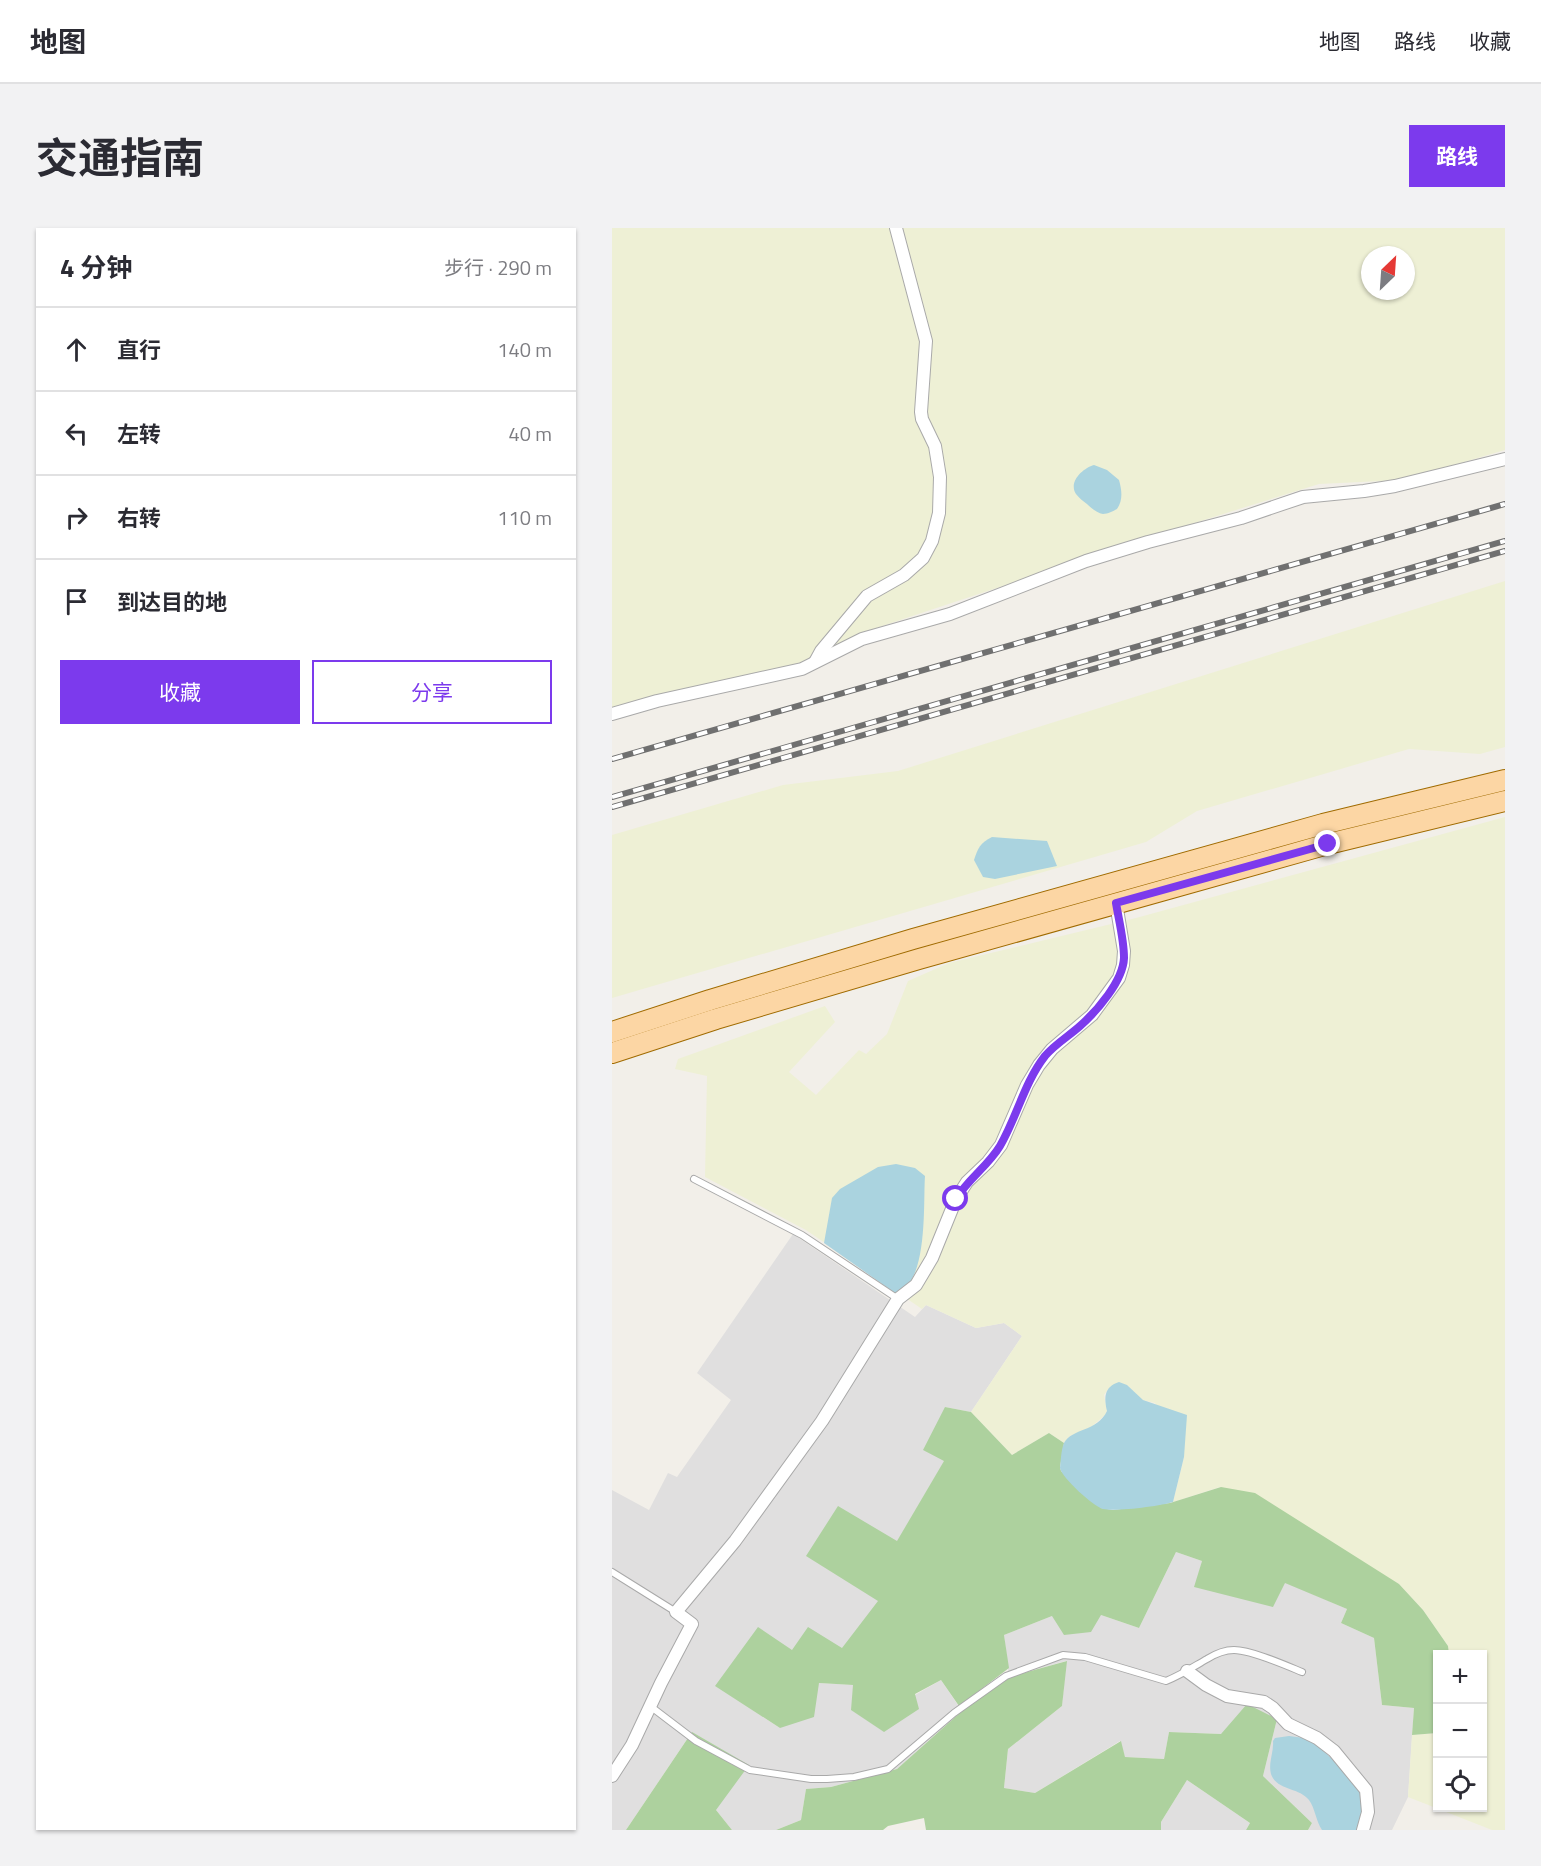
<!DOCTYPE html>
<html lang="zh">
<head>
<meta charset="utf-8">
<style>
  :root { --surface:#fff; --page:#f2f2f3; --text:#2b2b33; --muted:#7c7c81; --line:#e1e1e2; --accent:#7c3aed }
  body { margin:0; font-family:"Titillium Web","Noto Sans SC",sans-serif; background:var(--page); color:var(--text) }
  .controls { position:absolute; right:18px; bottom:18px; display:grid; overflow:hidden; border-radius:0px; box-shadow:0 2px 4px #0004 }
  .controls button { width:54px; height:54px; display:grid; place-items:center; padding:0; border:0; border-bottom:2px solid var(--line); background:var(--surface); color:var(--text); font:30px sans-serif }
  .compass { position:absolute; left:749px; top:18px; width:54px; height:54px; border-radius:50%; background:var(--surface); box-shadow:0 2px 4px #0004; rotate:25deg }
  .stop { position:absolute; width:18px; height:18px; margin:-14px; border:4px solid #7c3aed; border-radius:50%; background:#fff }
  .stop.end { background:#7c3aed; border-color:#fff; box-shadow:0 2px 6px #0008 }
  .list { margin:0; padding:0; list-style:none }
  h2 { display:flex; justify-content:space-between; align-items:center; height:78px; margin:0; padding:0 24px; font-size:26px }
  h2 small { font-size:20px; font-weight:400; color:var(--muted) }
  .list li { display:grid; grid-template-columns:39px 1fr auto; gap:18px; align-items:center; box-sizing:border-box; height:84px; padding:0 24px; border-top:2px solid var(--line) }
  .list b { display:block; font-size:22px; white-space:nowrap }
  .list em { font-size:20px; font-style:normal; color:var(--muted) }
  .actions { display:flex; gap:12px; padding:18px 24px }
  .actions a { flex:1; padding:14px 0; border:2px solid var(--accent); border-radius:0px; text-align:center; font-size:21px; color:var(--accent) }
  .actions .main { background:var(--accent); color:#fff }
  .icon { flex:none; width:33px; height:33px; fill:none; stroke:currentColor; stroke-width:2; stroke-linecap:round; stroke-linejoin:round }
  .map { position:relative; flex:none; width:893px; height:1602px; overflow:hidden; border-radius:0px }
  header { display:flex; align-items:center; gap:36px; box-sizing:border-box; height:84px; padding:0 30px; background:var(--surface); border-bottom:2px solid var(--line) }
  header strong { font-size:28px }
  nav { display:flex; gap:33px; margin-inline-start:auto; font-size:21px }
  .intro { display:flex; align-items:center; justify-content:space-between; box-sizing:border-box; height:144px; padding:0 36px }
  h1 { margin:0; font-size:42px }
  .button { padding:15px 27px; border-radius:0px; background:var(--accent); color:#fff; font-size:21px; font-weight:700 }
  main { display:flex; gap:36px; padding:0 36px }
  aside { flex:1; background:var(--surface); border-radius:0px; box-shadow:0 2px 4px #0004 }
  .map>svg:first-child { display:block }
</style>
</head>
<body>
<header>
<strong>地图</strong>
<nav><a>地图</a><a>路线</a><a>收藏</a></nav>
</header>
<div class="intro"><h1>交通指南</h1><a class="button">路线</a></div>
<main>
<aside>
<h2>4 分钟<small>步行 · 290 m</small></h2>
<ul class="list">
<li><svg class="icon" aria-label="ahead" viewBox="0 0 24 24"><path d="M12 20V5M6 11l6-6 6 6"/></svg><div><b>直行</b></div><em>140 m</em></li>
<li><svg class="icon" aria-label="left" viewBox="0 0 24 24"><path d="M17 20v-9H6M10 6l-5 5 5 5"/></svg><div><b>左转</b></div><em>40 m</em></li>
<li><svg class="icon" aria-label="right" viewBox="0 0 24 24"><path d="M7 20v-9h11M14 6l5 5-5 5"/></svg><div><b>右转</b></div><em>110 m</em></li>
<li><svg class="icon" aria-label="arrive" viewBox="0 0 24 24"><path d="M6 21V4h12l-3 4 3 4H6"/></svg><div><b>到达目的地</b></div></li>
</ul>
<div class="actions"><a class="main">收藏</a><a>分享</a></div>
</aside>
<div class="map">
<svg width="893" height="1602" viewBox="0 0 893 1602">
  <rect width="100%" height="100%" fill="#f2efe9"/>
  <!-- residential -->
  <g fill="#e0dfdf">
    <path d="M181,1006l122,83 11,-12 50,23 28,-5 18,13 -51,76 -26,-5v53l-48,82 -90,14 72,45 -37,48 -50,1 -76,36 64,42 39,-45 35,2 61,10 26,-15 21,31 -65,58 -66,18 -25,2 -5,31 -25,10h-44l-16,-20 -24,-78 -66,98h-14v-340l37,20 19,-37 9,4 54,-77 -34,-27z"/>
    <path d="M564,1324l26,9 -7,26 90,-5 62,27 -6,14 33,15 8,67 32,3 -6,89 -16,33h-84l4,-7 -49,-47 14,-57 -56,15 -52,-2 -5,27 -39,-2 -5,-16 -85,52 -31,-5 4,-39 54,-43 4,-45 -57,16 -5,-42 48,-19 49,-1 38,13z"/>
    <path d="M575,1552l63,43 -4,7h-85v-8z"/>
  </g>
  <!-- farmland -->
  <g fill="#eef0d5" fill-rule="evenodd">
    <path d="M0,0h893v222l-102,30 -84,4 -150,47 -311,103 -57,30 -189,49zM758,27h36v36h-36z"/>
    <path d="M893,353v166l-25,7 -71,-5 -212,62 -51,31 -534,156v-163l171,-50 115,-14z"/>
    <path d="M893,589v1013h-13l-84,-33 4,-62 24,-2 1,-9v84h45v-154h-33l-1,-8 -25,-36 -24,-26 -179,-97 -47,15 11,-45 -29,-54 -13,-3 -15,-15 -18,3 -5,7 3,16 -2,4 -16,14 -19,7 -6,7 -15,-10 -37,22 -41,-43 51,-76 -18,-13 -28,5 -50,-23 -4,4 -116,-79 -101,-53 2,-101 -32,-7 3,-10 147,-53 10,16 -46,50 27,23 43,-45 7,4 21,-20 21,-53 41,-18 187,-45z"/>
  </g>
  <!-- forest -->
  <g fill="#add19e">
    <path d="M333,1179l26,5 41,43 37,-22 15,10 -4,24 1,4 40,37 12,2 57,-7 51,-16 34,6 144,91 24,26 25,36 1,8h-12v79l-25,2 2,-27 -32,-3 -8,-67 -33,-15 6,-14 -62,-26 -12,24 -79,-20 8,-26 -26,-9 -37,76 -38,-13 -10,17 -27,3 -12,-19 -48,19 5,33 -50,38 -18,-26 -26,14 4,15 -35,23 -33,-22 2,-25 -34,-2 -5,34 -34,11 -65,-42 43,-59 34,23 16,-23 34,21 36,-47 -72,-45 32,-50 59,35 47,-80 -21,-11z"/>
    <path d="M455,1433l-5,45 -54,43 -4,39 31,5 86,-52 4,16 39,2 5,-27 52,2 26,-30 30,15 -14,57 49,47 -4,7h-62l4,-7 -63,-43 -26,42v8h-235l-2,-12 -36,8 -5,4h-107l25,-10 5,-31 25,-2 66,-18 65,-58 47,-34z"/>
    <path d="M80,1504l57,33 -33,45 16,20h-106z"/>
  </g>
  <!-- water -->
  <g fill="#aad3df">
    <path d="M482,237l13,5 12,10c3,11 4,20 -2,29 -4,2 -9,5 -14,5 -6,-1 -12,-6 -16,-10 -4,-3 -8,-6 -11,-10 -8,-12 7,-26 18,-29z"/>
    <path d="M380,609l55,4 10,25 -62,13 -12,-2 -9,-17c4,-12 6,-17 18,-23z"/>
    <path d="M284,936l19,4 10,8c-2,26 4,110 -30,117l-71,-50 8,-45 8,-9 38,-22z"/>
    <path d="M507,1154l8,3 16,15 44,15 -3,42 -11,45c-12,4 -58,10 -70,7 -10,-3 -41,-31 -43,-41 1,-8 1,-18 4,-25 8,-15 33,-11 43,-32 -3,-14 -3,-24 12,-29z"/>
    <path d="M677,1508l15,2 14,8 42,39 4,20 -6,25h-36c-6,-9 -7,-22 -13,-30 -10,-13 -32,-9 -38,-26 -3,-11 3,-22 2,-33l2,-3z"/>
  </g>
  <g fill="none" stroke-linecap="round" stroke-linejoin="round">
    <!-- service casing -->
    <g stroke="#a9a9a9" stroke-width="8">
      <g id="service">
        <path d="M82,951l108,56 96,64"/>
        <path d="M0,1344l64,40"/>
        <path d="M38,1478l46,35 54,29 61,9h16l27,-2 34,-8 66,-56 52,-37 57,-21 22,2 81,24c15,-6 27,-14 41,-22 8,-5 19,-9 27,-9 17,0 51,15 68,22"/>
      </g>
    </g>
    <!-- minor casing -->
    <g stroke="#a9a9a9" stroke-width="14">
      <g id="minor">
        <path d="M203,434l6,-11 46,-55 37,-21 19,-17 9,-17 7,-28 1,-36 -5,-31 -13,-27 -1,-7 5,-71 -30,-113"/>
        <path d="M0,486l45,-13 145,-32 60,-30 88,-25 136,-53 62,-19 93,-24 62,-21 61,-6 31,-5 110,-27"/>
        <path d="M575,1443l19,14 21,11 37,6 9,6 15,16 29,14 17,13 32,39 2,22 -5,18"/>
        <path d="M0,1548l20,-31 29,-62 31,-59 -16,-12 59,-71 87,-120 76,-122 18,-14 16,-27 24,-59 11,-17 21,-20 13,-17 26,-60 12,-20 13,-16 40,-34 27,-37 4,-13 1,-14 -8,-48"/>
      </g>
    </g>
    <!-- primary casing -->
    <g stroke="#a06b00" stroke-width="22">
      <g id="primary">
        <path d="M0,804l98,-32 203,-61 410,-115 182,-44"/>
        <path d="M0,825l104,-34 203,-60 409,-115 177,-43"/>
      </g>
    </g>
    <!-- service -->
    <use href="#service" stroke="#fff" stroke-width="6"/>
    <!-- minor -->
    <use href="#minor" stroke="#fff" stroke-width="12"/>
    <!-- primary -->
    <use href="#primary" stroke="#fcd6a4" stroke-width="20"/>
    <!-- rail casing -->
    <g stroke="#707070" stroke-width="6">
      <g id="rail">
        <path d="M0,531l893,-255"/>
        <path d="M0,569l893,-256"/>
        <path d="M0,579l893,-256"/>
      </g>
    </g>
    <!-- rail -->
    <use href="#rail" stroke="#fff" stroke-width="4" stroke-dasharray="11" stroke-linecap="butt"/>
  </g>
  <g fill="none" stroke-linecap="round" stroke-linejoin="round">
    <!-- route -->
    <path stroke="#7c3aed" stroke-width="8" d="M344,971c12,-20 32,-33 44,-53 17,-29 24,-63 45,-90 10,-12 24,-20 35,-30 17,-15 43,-45 44,-68 0,-18 -5,-37 -8,-55l212,-59"/>
  </g>
</svg>
<div class="controls">
<button>+</button>
<button>−</button>
<button><svg class="icon" aria-label="locate" viewBox="0 0 24 24"><circle cx="12" cy="12" r="6"/><path d="M12 2v4M12 18v4M2 12h4M18 12h4"/></svg></button>
</div>
<svg class="compass" viewBox="-18 -18 36 36"><path d="M0-13l5 13h-10z" fill="#e53935"/><path d="M0 13l5-13h-10z" fill="#7c7c81"/></svg>
<div class="stop" style="left:344px;top:971px"></div>
<div class="stop end" style="left:716px;top:616px"></div>
</div>
</main>
</body>
</html>
